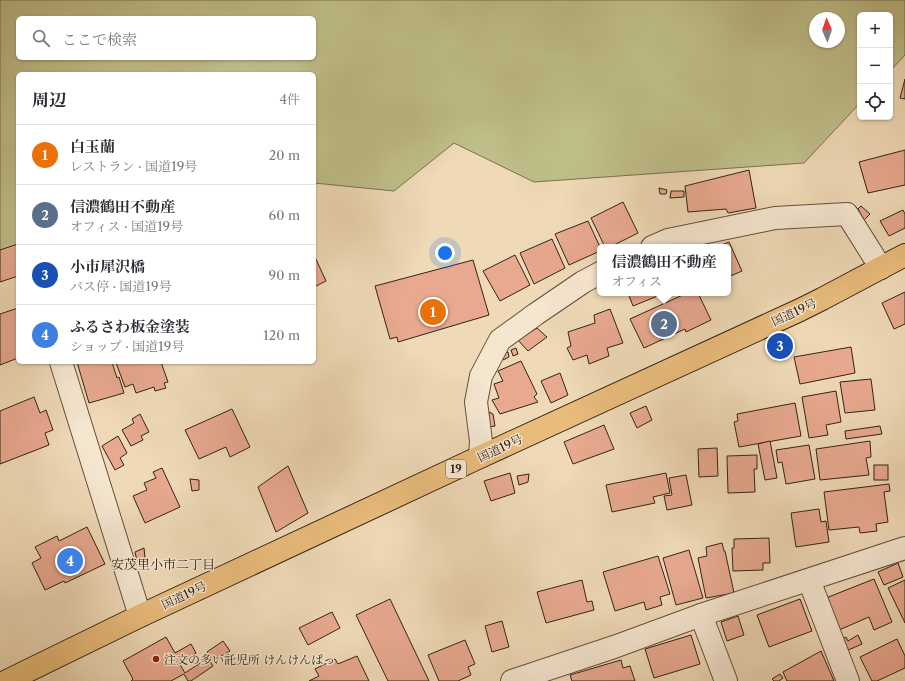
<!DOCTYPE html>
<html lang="ja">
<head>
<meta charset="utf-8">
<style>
  :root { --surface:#fff; --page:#f2f2f3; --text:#2b2b33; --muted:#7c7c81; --line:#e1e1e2; --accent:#8f2418 }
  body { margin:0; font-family:"Libre Caslon Text","Noto Serif JP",serif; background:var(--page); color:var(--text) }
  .controls { position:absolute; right:12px; top:12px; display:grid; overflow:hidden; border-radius:6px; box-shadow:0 1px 3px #0004 }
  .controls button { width:36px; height:36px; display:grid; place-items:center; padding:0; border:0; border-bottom:1px solid var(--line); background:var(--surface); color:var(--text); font:20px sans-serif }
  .compass { position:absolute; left:809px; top:12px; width:36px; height:36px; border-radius:50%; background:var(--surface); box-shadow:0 1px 3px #0004; rotate:358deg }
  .you { position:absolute; left:445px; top:253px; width:14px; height:14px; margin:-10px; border:3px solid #fff; border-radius:50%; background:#1a73e8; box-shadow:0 0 0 6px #1a73e833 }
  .badge { display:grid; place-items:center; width:26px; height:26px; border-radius:50%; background:var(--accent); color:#fff; font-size:13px; font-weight:700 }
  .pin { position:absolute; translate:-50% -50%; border:2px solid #fff; box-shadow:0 1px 4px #0006 }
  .popup { position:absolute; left:597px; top:244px; width:134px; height:52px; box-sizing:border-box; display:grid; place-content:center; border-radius:6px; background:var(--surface); filter:drop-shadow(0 1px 3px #0005); font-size:13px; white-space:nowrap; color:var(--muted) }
  .popup b { font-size:15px; color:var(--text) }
  .popup::after { content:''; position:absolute; left:50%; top:100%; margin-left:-8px; border:8px solid transparent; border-top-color:var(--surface) }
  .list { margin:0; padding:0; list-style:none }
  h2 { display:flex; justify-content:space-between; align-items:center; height:52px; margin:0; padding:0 16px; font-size:17px }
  h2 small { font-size:13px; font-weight:400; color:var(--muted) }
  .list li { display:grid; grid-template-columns:26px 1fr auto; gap:12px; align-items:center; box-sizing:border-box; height:60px; padding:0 16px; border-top:1px solid var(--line) }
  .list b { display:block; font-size:15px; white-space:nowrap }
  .list p { margin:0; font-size:13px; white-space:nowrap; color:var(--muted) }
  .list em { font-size:13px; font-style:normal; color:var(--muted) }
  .icon { flex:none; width:22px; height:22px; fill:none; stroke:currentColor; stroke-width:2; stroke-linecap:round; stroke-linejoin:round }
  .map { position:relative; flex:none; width:905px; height:681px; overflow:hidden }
  .search { position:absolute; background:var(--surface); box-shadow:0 1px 3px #0004; left:16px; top:16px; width:300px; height:44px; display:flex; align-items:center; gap:10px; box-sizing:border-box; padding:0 14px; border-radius:6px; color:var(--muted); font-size:15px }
  .panel { position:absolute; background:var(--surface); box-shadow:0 1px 3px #0004; left:16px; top:72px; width:300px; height:292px; border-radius:6px }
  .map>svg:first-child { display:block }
</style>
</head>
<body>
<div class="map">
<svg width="905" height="681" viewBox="0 0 905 681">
  <rect width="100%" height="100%" fill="#efd9b6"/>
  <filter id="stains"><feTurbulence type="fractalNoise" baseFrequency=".005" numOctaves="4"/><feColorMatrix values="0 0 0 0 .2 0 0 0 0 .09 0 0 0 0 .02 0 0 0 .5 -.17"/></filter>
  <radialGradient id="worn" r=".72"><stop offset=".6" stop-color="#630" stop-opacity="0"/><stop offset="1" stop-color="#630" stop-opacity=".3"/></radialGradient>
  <!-- green -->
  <path fill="#bfbe89" stroke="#7a7050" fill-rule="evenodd" d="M0,0h905v55l-15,16v-56h-30v88l-56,60 -270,19 -80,-39 -60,48 -80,-8v-109h-296v175l-18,11zM18,18h296v40h-296zM815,18h24v24h-24z"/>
  <!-- building -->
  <g fill="#e8a98f" stroke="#342316">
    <path d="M905,79v20l-5,-1z"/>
    <path d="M905,150v35l-37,8 -9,-31z"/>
    <path d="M749,170l7,38 -28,5 -2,-4 -38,3 -3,-26z"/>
    <path d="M659,188l8,2 -1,4h-6z"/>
    <path d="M671,191h13v6l-14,1z"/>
    <path d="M623,202l15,31 -28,14h-5l-14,-29z"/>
    <path d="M861,206l9,8 -6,6 -6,-11z"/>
    <path d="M903,210l2,4v14l-16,8 -9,-15z"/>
    <path d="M588,221l12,26v4l-31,14 -14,-31z"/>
    <path d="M552,239l13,29 -31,16 -14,-31z"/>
    <path d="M729,242l13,29 -14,6v-30h-12z"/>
    <path d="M18,244v32l-18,6v-32z"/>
    <path d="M314,255l12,26 -12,6z"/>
    <path d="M515,255l15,30 -30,16 -17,-30z"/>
    <path d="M473,260l16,55 -91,27 -1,-5 -7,2 -15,-53z"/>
    <path d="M905,292v32l-11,5 -12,-26z"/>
    <path d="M628,293h37l-32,13z"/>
    <path d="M687,293h11l13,27 -25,12 -1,-3 -41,19 -14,-29z"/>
    <path d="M18,308v50l-18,7v-51z"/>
    <path d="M610,309l13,34 -16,5 2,8 -20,8 -2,-9 -14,5 -6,-12 4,-2 -3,-14 27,-9 -1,-8z"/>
    <path d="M537,328l10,9 -19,14 -10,-11z"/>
    <path d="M851,347l4,26 -55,11 -6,-27z"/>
    <path d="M516,348l2,6 -5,2 -2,-6z"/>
    <path d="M508,352l1,5 -6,3 -3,-6z"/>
    <path d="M521,361l16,33 -3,3 4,5 -38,12 -8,-14 7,-2 -5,-14 9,-3 -5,-10z"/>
    <path d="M77,362h35l5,16 2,-1 5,16 -35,10z"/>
    <path d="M119,362h42l7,20 -4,1 2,5 -11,3 -1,-4 -18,6 -3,-9 -8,3 -9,-24z"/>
    <path d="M560,373l8,22 -17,8 -10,-22z"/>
    <path d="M871,379l4,31 -30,3 -5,-31z"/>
    <path d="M836,391l5,31 -15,3 2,10 -19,3 -7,-41z"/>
    <path d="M34,397l6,16 6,-3 7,20 -8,3 4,12 -49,19v-53z"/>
    <path d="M795,403l6,33 -62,11 -5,-25 4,-1 -1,-7z"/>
    <path d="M646,406l6,14 -15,8 -7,-15z"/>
    <path d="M232,409l18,38 -20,10 -4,-10 -27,12 -14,-29z"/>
    <path d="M489,412l4,2 2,12 -6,1z"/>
    <path d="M140,414l9,18 -8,4 2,4 -12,6 -9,-16 12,-7 -2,-4z"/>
    <path d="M604,425l10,24 -41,15 -9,-22z"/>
    <path d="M880,426l2,8 -36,5 -1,-8z"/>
    <path d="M118,436l9,17 -7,5 4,7 -9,5 -13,-24z"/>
    <path d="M770,441l7,37 -12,2 -7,-36z"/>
    <path d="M870,441l1,16 -5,1 3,17 -49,5 -4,-31z"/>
    <path d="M809,445l6,34 -29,5 -4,-22 -4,1 -2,-13z"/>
    <path d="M717,448l1,28 -19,1 -1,-28z"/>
    <path d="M757,455v14h-3l1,23 -27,1 -1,-37z"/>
    <rect x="874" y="465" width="14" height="15"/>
    <path d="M288,466l20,47 -32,19 -18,-45z"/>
    <path d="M162,468l18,39 -35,16 -12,-27 14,-6 -3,-7 12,-5 -3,-6z"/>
    <path d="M510,473l5,20 -24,8 -7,-20z"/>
    <path d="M666,473l4,20 -17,4 2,6 -43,9 -6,-27z"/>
    <path d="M529,474l-1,8 -9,3 -2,-9z"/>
    <path d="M686,475l6,30 -25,5 -3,-14 8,-1 -3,-17z"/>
    <path d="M190,479l9,1v10l-7,1z"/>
    <path d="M889,484l1,7 -6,1 4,30 -12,2 1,7 -17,2 -1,-6 -30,3 -5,-38z"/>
    <path d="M819,509l2,13 5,-1 3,21 -33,5 -5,-34z"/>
    <path d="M87,527l18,37 -40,19 -1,-2 -19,9 -13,-27 9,-5 -6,-11 22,-11 2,5z"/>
    <path d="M769,538l1,25h-7v7l-30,1 -1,-23h2v-9z"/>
    <path d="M722,543l2,8h1l9,42 -28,5 -8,-40 9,-2 -1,-9z"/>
    <path d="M144,548l1,10 -8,3 -2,-9z"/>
    <path d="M689,550l14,48 -27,7 -13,-47z"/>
    <path d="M658,556l12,38 -10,3 2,8 -16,5 -2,-8 -29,9 -12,-39z"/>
    <path d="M898,563l5,14 -19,8 -6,-13z"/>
    <path d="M874,579l18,43 -18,8 -5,-13 -30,13 -13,-32z"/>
    <path d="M582,580l5,22 5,-1 2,9 -48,13 -9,-31z"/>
    <path d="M905,580v43l-17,-35z"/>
    <path d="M390,599l39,82h-41l-32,-66z"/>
    <path d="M800,599l12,32 -43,16 -12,-32z"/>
    <path d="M332,612l8,16 -32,17 -9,-17z"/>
    <path d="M738,616l6,19 -17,6 -6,-19z"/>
    <path d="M502,621l7,26 -17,5 -7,-26z"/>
    <path d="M691,635l9,29 -46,14 -9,-29z"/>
    <path d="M858,635l4,9 -16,7 -5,-11 5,-3 2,4z"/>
    <path d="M166,637l9,16 16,-9 5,9 -17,10 6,10 23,-15 5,8 -22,15h-3l-4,-7 -13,7h-40l2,-2 -10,-18z"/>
    <path d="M897,639l8,17v12l-28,13h-5l-12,-24z"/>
    <path d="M465,640l10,24 -7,3 3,8 -13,6h-19l-11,-26z"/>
    <path d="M223,641l7,10 -17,10 -6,-9z"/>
    <path d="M821,651l13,30h-47l-4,-9z"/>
    <path d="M357,656l12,25h-60l10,-5 -4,-7 20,-10 3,5z"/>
    <path d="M621,660l2,8 7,-2 5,15h-63l-2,-6z"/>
    <path d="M780,674l3,4 -4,3h-5l-2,-2z"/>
  </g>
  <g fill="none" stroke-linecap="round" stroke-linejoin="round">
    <!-- minor casing -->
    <g stroke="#63503e" stroke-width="24">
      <g id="minor">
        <path d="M652,247l16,-7 107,-22 72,-4 34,54"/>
        <path d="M61,362l79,254"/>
        <path d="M480,457l1,-16 -5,-39 5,-26 19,-36 36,-26 47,-32 17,-9"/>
        <path d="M809,580l39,101"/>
        <path d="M701,615l25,66"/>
        <path d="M512,681l102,-34 87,-32 204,-67"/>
      </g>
    </g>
    <!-- trunk casing -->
    <g stroke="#342316" stroke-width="24">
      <path id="trunk" d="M7,681l133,-65 340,-159 320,-147 22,-11 83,-44"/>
    </g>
    <!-- minor -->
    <use href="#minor" stroke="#f5e6d0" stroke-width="22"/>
    <!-- trunk -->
    <use href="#trunk" stroke="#e8bc7b" stroke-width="22"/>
  </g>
  <!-- markers -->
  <circle fill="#8f2418" stroke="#f5e6d0" stroke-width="1.5" cx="156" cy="659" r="4"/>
  <g text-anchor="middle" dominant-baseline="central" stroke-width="3" stroke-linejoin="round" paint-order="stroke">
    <!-- shield labels -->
    <rect fill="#f5e6d0" stroke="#6e5e4e" stroke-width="1" x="446" y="460" width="20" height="18" rx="3"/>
    <g font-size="11" font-weight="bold" fill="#342316">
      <text x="456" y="469">19</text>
    </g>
    <!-- street labels -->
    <g font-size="12" fill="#342316" stroke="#f5e6d0">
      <text transform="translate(794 312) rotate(-25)">国道19号</text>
      <text transform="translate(500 448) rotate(-25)">国道19号</text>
      <text transform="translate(184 595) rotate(-25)">国道19号</text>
    </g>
    <!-- poi labels -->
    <g font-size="12" fill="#342316" stroke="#f5e6d0" text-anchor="start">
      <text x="164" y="659">注文の多い託児所 けんけんぱっ</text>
    </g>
    <!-- neighbourhood labels -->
    <g font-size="13" fill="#342316" stroke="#f5e6d0">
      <text x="163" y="564">安茂里小市二丁目</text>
    </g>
  </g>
  <rect width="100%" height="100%" filter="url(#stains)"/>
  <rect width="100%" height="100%" fill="url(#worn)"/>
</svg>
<div class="controls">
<button>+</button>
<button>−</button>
<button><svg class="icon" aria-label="locate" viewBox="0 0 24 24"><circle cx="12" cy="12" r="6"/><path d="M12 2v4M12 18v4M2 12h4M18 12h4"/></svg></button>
</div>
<svg class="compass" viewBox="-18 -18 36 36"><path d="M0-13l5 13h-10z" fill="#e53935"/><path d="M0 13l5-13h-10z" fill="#7c7c81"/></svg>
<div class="you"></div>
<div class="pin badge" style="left:433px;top:312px;background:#e8710a">1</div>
<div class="pin badge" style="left:664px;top:324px;background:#5c6f8a">2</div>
<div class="popup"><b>信濃鶴田不動産</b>オフィス</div>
<div class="pin badge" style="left:780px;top:346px;background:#1a4fb4">3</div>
<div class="pin badge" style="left:70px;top:561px;background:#3f7fe0">4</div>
<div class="search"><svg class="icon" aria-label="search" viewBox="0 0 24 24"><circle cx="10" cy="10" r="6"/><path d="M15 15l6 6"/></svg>ここで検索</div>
<section class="panel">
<h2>周辺<small>4件</small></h2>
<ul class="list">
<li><span class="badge" style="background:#e8710a">1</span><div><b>白玉蘭</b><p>レストラン · 国道19号</p></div><em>20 m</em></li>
<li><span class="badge" style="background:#5c6f8a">2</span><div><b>信濃鶴田不動産</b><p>オフィス · 国道19号</p></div><em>60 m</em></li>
<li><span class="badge" style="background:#1a4fb4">3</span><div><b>小市犀沢橋</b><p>バス停 · 国道19号</p></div><em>90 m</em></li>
<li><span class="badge" style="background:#3f7fe0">4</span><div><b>ふるさわ板金塗装</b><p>ショップ · 国道19号</p></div><em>120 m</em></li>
</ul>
</section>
</div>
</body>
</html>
